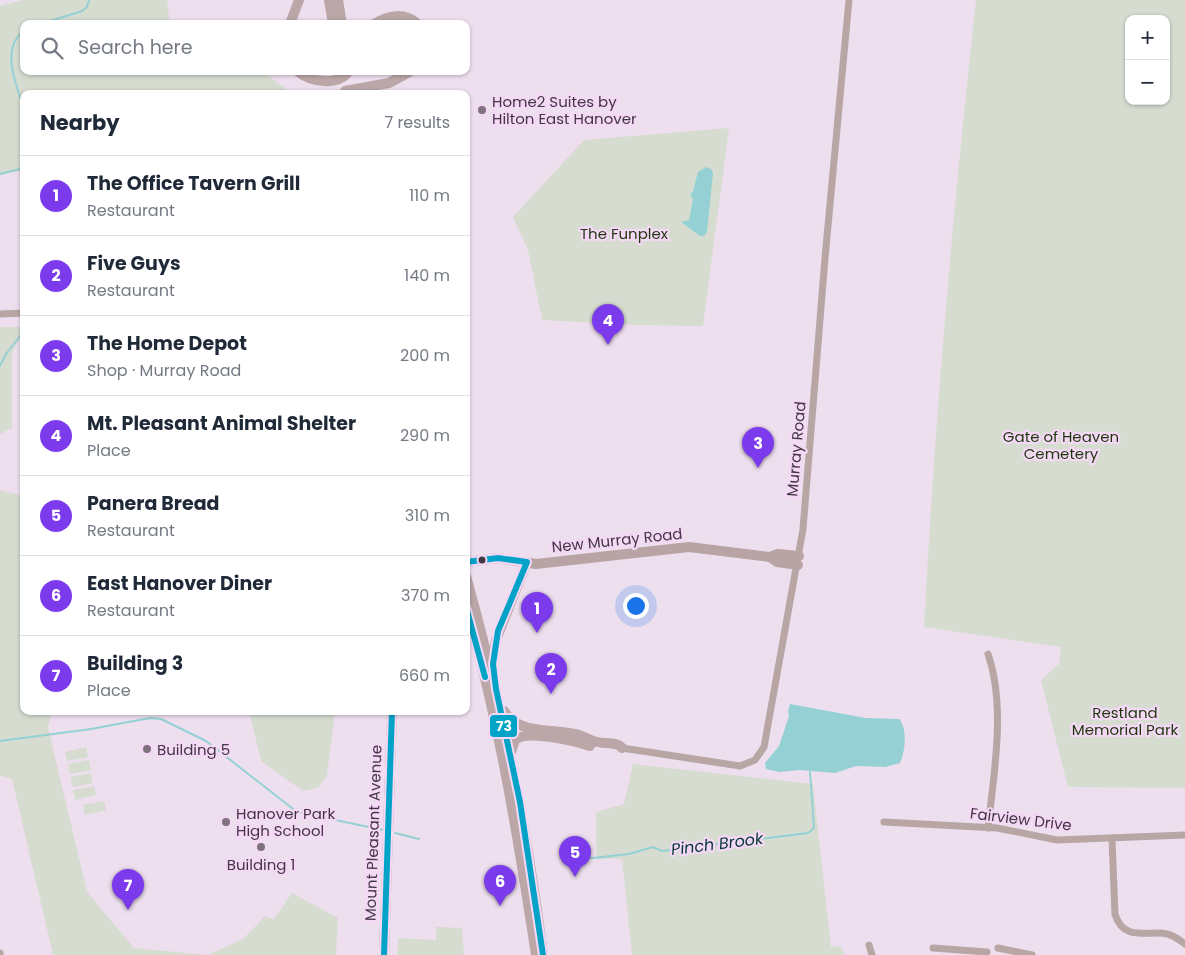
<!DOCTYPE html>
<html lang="en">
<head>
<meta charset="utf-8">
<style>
  :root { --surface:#fff; --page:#f2f2f3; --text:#1f2937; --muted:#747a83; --line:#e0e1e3; --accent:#7c3aed }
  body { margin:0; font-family:Poppins,sans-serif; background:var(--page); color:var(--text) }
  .controls { position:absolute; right:15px; top:15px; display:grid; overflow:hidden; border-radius:10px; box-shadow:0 1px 4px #0004 }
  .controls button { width:45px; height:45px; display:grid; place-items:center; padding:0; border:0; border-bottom:1px solid var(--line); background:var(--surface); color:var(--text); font:25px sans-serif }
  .you { position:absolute; left:635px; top:605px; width:18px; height:18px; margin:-12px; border:4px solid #fff; border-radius:50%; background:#1a73e8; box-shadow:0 0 0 8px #1a73e833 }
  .badge { display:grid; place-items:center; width:32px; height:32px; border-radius:50%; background:var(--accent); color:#fff; font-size:16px; font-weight:700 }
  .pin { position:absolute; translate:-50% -41px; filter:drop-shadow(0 1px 2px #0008) }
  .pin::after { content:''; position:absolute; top:26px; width:18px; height:15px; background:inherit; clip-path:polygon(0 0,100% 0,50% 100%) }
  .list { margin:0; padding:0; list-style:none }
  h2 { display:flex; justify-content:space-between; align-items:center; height:65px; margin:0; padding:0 20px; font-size:21px }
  h2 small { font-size:16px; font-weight:400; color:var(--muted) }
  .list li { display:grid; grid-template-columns:32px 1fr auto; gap:15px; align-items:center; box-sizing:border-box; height:80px; padding:0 20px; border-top:1px solid var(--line) }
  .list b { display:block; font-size:19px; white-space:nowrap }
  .list p { margin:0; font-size:16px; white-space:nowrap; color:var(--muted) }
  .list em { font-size:16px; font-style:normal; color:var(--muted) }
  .icon { flex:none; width:28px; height:28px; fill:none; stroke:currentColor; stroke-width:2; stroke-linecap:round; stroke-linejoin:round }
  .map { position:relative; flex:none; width:1185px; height:955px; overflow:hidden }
  .search { position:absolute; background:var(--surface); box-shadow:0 1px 4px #0004; left:20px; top:20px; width:450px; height:55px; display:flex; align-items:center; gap:12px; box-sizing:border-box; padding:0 18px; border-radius:10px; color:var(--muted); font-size:19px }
  .panel { position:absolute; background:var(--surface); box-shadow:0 1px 4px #0004; left:20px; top:90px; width:450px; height:625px; border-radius:10px }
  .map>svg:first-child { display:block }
</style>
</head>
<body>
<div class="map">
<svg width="1185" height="955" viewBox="0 0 1185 955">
  <rect width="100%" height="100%" fill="#eedfef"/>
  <!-- green -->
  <g fill="#d6dcd0" fill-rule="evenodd">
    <path d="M23,0h144l3,24h-146v47h238l31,23h-269v76l-24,5v-169z"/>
    <path d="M976,0h209v788l-117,-1 -27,-107 18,-16 2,-17 -137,-20c11,-210 29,-419 52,-627zM1129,19h37v82h-37z"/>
    <path d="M729,128l-26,198 -70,-1 -91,-5 -14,-70 -15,-33 71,-77z"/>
    <path d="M0,327h24v5l-12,21v75l-12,6z"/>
    <path d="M0,490l24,6v215h28l-4,16 39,165 47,56 74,7 35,-16 22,-23 9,3 18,-26 46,25 -2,37h-283l-41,-176 -12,-3z"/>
    <path d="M249,711h86l-8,64 -9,13 -15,3 -42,-30z"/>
    <path d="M86,747l2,10 -21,4 -2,-9z"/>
    <path d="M89,760l2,10 -21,4 -2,-10z"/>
    <path d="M633,764l180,20 18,163 10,-1 3,9h-212l-10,-96h-26v-47l28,-8z"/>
    <path d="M91,773l2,10 -20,4 -3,-10z"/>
    <path d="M94,786l2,9 -21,5 -2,-10z"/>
    <path d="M104,801l2,9 -21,5 -2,-10z"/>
    <path d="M436,927l26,1 2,27h-67l1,-17 38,2z"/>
  </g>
  <!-- water -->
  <g fill="#94d0d4">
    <path d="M706,167l5,2 2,4 -6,59 -3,4h-4l-19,-14 8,-2 4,-21 -3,-4 3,-4 5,-19z"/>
    <path d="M790,704l76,14 33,1c9,10 6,33 1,44l-15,4 -29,-1 -21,7 -36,-3 -20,2 -13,-3 -1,-6 14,-17 10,-30 -1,-5z"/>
  </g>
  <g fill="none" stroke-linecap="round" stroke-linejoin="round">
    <!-- stream -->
    <g stroke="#94d0d4" stroke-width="2">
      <path d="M41,24l41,-13 5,-4 2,-7"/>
      <path d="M24,31c-24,17 -8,53 0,78"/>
      <path d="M0,174l24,-6"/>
      <path d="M0,366l6,-12 18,-23"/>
      <path d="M0,741l91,-12 59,-11 11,1 45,22 91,71 86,18"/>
      <path d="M395,833l24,6"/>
      <path d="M563,857l30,1 36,-4 24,-7 9,4 146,-18 6,-5 -4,-56"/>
    </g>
    <!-- street -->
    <g stroke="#b8a6a4" stroke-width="7">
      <path d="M0,314l24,-1"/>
      <path d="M622,748l118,18 15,-6 9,-13 39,-218 22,-271 24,-258"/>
      <path d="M884,822l113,6 60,12 128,-5"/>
      <path d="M988,828c6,-55 18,-122 0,-174"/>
      <path d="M1112,839l3,75c7,24 26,19 45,19 10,0 17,5 25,11"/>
      <path d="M869,945l3,10"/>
      <path d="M933,948l54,4"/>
      <path d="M998,948l34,7"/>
      <path d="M0,953v2"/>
    </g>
    <!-- secondary -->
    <g stroke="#b8a4a4" stroke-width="10">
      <path d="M770,557l7,5 21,3"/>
      <path d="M466,562l32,-4 38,6 153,-17 81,10 8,-3 21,2"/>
      <path d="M384,955l8,-244"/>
    </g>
    <!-- primary -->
    <g stroke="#bba7a8" stroke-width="10">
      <path d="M329,0l4,24"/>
      <path d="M338,0l4,24"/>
      <path d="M290,24l9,-24"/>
      <path d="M374,24c14,-9 30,-12 44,0"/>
      <path d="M297,71c13,11 41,16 52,0"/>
      <path d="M345,91l44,-8 22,-12"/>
      <path d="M466,576c35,125 61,250 77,379"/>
      <path d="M466,606c33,114 52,231 70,349"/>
      <path d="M493,661l3,-21 31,-78"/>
      <path d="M504,711c15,24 46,17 71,23 7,1 14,6 22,8 8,2 20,-1 25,6"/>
      <path d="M511,752l4,-12c12,-11 60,1 75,6"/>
    </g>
    <!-- bus-1 casing -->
    <g stroke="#f4d8f6" stroke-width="10">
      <g id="bus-1">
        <path d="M466,562l32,-4 29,4 -29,69 -5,33 3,25 24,113 23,153"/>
        <path d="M466,607l19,70"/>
        <path d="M384,955l8,-244"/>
      </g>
    </g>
    <!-- bus-1 -->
    <use href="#bus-1" stroke="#03a3c7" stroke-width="6"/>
  </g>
  <!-- markers -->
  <g fill="#7e727f" stroke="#f4d8f6" stroke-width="2">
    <circle cx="482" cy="110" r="5"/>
    <circle cx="147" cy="749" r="5"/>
    <circle cx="226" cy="822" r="5"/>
    <circle cx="261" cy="847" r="5"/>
  </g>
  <circle fill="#423743" stroke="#f4d8f6" stroke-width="2" cx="482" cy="560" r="4.5"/>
  <g text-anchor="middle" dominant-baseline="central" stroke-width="4.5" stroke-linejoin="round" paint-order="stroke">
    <!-- poi labels -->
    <g font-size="15" fill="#423743" stroke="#f4d8f6" text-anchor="start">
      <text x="492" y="101">Home2 Suites by<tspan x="492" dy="17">Hilton East Hanover</tspan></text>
      <text x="157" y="749">Building 5</text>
      <text x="236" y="813">Hanover Park<tspan x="236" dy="17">High School</tspan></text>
      <text x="261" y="864" text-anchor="middle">Building 1</text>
    </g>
    <!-- park labels -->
    <g font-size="15" fill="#1f360c" stroke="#f4d8f6">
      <text x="624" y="233">The Funplex</text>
      <text x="1061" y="436">Gate of Heaven<tspan x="1061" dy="17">Cemetery</tspan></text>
      <text x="1125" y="712">Restland<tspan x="1125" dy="17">Memorial Park</tspan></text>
    </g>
    <!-- street labels -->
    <g font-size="15" fill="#423743" stroke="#f4d8f6">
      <text transform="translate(796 449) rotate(-85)">Murray Road</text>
      <text transform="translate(617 540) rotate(-6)">New Murray Road</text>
      <text transform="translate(1021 819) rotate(7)">Fairview Drive</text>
      <text transform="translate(373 833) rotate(-88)">Mount Pleasant Avenue</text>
    </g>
    <!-- water labels -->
    <g font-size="16" font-style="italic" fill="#063535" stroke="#f4d8f6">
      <text transform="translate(717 844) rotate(-7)">Pinch Brook</text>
    </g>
  </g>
  <rect stroke="#f4d8f6" stroke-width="2" x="489" y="714" width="29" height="24" rx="5" fill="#03a3c7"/>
  <g font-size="14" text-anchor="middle" font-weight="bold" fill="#fff">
    <text x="504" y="731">73</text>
  </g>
</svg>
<div class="controls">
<button>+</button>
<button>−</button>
</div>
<div class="you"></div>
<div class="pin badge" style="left:537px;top:633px">1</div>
<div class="pin badge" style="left:551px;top:694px">2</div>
<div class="pin badge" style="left:758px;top:468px">3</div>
<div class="pin badge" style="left:608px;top:345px">4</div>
<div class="pin badge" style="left:575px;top:877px">5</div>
<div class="pin badge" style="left:500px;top:906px">6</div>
<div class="pin badge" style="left:128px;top:910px">7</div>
<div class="search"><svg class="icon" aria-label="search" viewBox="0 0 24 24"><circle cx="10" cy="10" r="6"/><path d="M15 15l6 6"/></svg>Search here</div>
<section class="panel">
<h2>Nearby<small>7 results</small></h2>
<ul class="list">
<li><span class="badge">1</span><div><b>The Office Tavern Grill</b><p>Restaurant</p></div><em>110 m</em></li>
<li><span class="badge">2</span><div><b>Five Guys</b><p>Restaurant</p></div><em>140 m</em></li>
<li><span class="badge">3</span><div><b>The Home Depot</b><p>Shop · Murray Road</p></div><em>200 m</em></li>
<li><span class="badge">4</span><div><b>Mt. Pleasant Animal Shelter</b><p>Place</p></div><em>290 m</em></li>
<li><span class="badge">5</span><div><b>Panera Bread</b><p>Restaurant</p></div><em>310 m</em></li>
<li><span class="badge">6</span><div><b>East Hanover Diner</b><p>Restaurant</p></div><em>370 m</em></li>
<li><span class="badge">7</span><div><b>Building 3</b><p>Place</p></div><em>660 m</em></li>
</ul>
</section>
</div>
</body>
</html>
